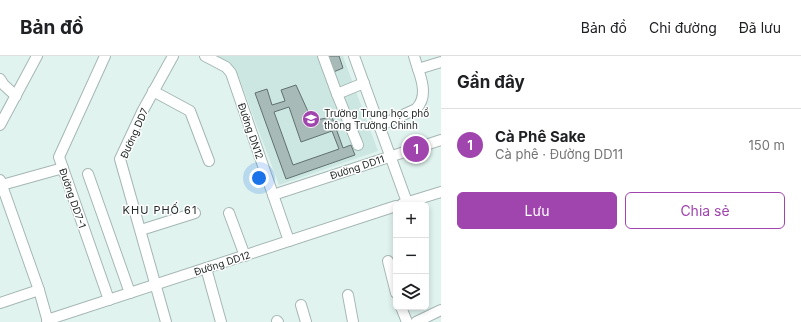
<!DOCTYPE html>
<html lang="vi">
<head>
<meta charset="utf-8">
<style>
  :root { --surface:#fff; --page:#f6f6f6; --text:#202124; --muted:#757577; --line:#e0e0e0; --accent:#a044ae }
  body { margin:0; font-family:Inter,sans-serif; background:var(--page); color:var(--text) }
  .controls { position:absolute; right:12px; bottom:12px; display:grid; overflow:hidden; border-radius:6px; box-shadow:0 2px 6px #0003 }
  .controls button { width:36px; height:36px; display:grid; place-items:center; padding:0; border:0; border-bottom:1px solid var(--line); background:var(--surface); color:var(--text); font:20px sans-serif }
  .you { position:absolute; left:259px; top:122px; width:14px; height:14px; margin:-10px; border:3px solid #fff; border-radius:50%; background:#1a73e8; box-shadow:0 0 0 6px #1a73e833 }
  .badge { display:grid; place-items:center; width:26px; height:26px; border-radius:50%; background:var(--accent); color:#fff; font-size:13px; font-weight:700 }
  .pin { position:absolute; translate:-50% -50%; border:2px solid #fff; box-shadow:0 1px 4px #0006 }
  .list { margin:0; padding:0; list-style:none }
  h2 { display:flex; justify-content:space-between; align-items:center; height:52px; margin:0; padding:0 16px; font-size:17px }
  h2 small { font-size:13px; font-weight:400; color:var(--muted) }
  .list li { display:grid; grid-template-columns:26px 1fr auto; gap:12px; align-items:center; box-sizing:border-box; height:72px; padding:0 16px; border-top:1px solid var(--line) }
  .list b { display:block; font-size:15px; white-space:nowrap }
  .list p { margin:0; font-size:13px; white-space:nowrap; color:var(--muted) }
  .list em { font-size:13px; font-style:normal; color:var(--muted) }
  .actions { display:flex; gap:8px; padding:12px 16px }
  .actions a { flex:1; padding:9px 0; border:1px solid var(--accent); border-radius:6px; text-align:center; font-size:14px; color:var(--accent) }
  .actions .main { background:var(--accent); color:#fff }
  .icon { flex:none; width:22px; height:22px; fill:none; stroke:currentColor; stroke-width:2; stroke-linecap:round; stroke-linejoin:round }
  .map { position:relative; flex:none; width:441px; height:266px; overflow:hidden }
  header { display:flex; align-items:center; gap:24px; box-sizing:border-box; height:56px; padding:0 20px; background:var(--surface); border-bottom:1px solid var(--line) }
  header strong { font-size:19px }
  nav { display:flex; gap:22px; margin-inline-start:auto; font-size:14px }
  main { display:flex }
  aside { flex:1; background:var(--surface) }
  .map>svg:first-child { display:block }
</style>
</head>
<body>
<header>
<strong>Bản đồ</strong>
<nav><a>Bản đồ</a><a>Chỉ đường</a><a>Đã lưu</a></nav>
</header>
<main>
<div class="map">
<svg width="441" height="266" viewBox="0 0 441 266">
  <rect width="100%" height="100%" fill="#e0f3ef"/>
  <!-- built -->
  <path fill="#cce7e2" d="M210,0h133l35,95 -99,34 -41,-110 -7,-7z"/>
  <!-- building -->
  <g fill="#a8bab7" stroke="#60716e" fill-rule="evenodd">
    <path d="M325,0h14l4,12 -12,5z"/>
    <path d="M296,29l15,33 5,2 16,-3 11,31 8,-3 4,10 -69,24 -31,-86 12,-4 5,16 13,-4 -4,-11zM289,51l12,35 31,-11 7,18 -46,16 -19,-53z"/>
  </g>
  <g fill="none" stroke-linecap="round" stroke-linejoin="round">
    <!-- minor casing -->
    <g stroke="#a5b7b4" stroke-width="12">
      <g id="minor">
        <path d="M105,0l-46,101 50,143"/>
        <path d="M205,0l21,11 5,6 58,168"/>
        <path d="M323,0l14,38 27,-11"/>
        <path d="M354,0l54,149"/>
        <path d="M414,0l4,13 23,-7"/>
        <path d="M0,23l4,6 12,11"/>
        <path d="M153,35l37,20 19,50"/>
        <path d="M337,38l21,51"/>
        <path d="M0,69l37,-69"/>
        <path d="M379,70l37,-17c11,-11 7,-26 2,-40"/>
        <path d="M88,118l42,119"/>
        <path d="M0,124l39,110 9,32"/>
        <path d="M2,129l61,-17"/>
        <path d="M273,139l168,-55"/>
        <path d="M402,148l39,-12"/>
        <path d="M229,157l16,43"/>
        <path d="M141,174l54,-17"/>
        <path d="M388,205l8,32"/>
        <path d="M206,212l15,54"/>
        <path d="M348,239l5,27"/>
        <path d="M0,247l39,-13"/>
        <path d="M301,249l5,17"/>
        <path d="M401,251l6,15"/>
        <path d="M47,264l349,-114"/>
        <path d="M277,265l1,1"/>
        <path d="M166,266l-46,-163 22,-47 31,-56"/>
        <path d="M416,266l25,-12"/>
      </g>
    </g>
    <!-- minor -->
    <use href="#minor" stroke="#fff" stroke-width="10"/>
  </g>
  <!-- icons -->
  <defs>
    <g id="school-disc" transform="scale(0.9)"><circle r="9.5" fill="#a044ae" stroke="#fff"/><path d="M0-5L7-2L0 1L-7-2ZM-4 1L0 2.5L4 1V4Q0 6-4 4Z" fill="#fff"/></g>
  </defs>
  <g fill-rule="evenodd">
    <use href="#school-disc" x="311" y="63"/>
  </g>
  <g text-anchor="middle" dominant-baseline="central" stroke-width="3" stroke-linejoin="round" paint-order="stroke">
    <!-- poi labels -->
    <g font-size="10" fill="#212827" stroke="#fff" text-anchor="start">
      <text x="324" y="57">Trường Trung học phổ<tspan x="324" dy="12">thông Trường Chinh</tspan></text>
    </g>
    <!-- street labels -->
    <g font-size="10" fill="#212827" stroke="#fff">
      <text transform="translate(251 75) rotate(71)">Đường DN12</text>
      <text transform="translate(134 77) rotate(-66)">Đường DD7</text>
      <text transform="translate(357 111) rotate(-18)">Đường DD11</text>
      <text transform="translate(73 142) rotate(71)">Đường DD7-1</text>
      <text transform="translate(222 207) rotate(-18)">Đường DD12</text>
    </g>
    <!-- neighbourhood labels -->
    <g font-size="11" letter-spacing="1" fill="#212827" stroke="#fff">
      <text x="160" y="154">KHU PHỐ 61</text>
    </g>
  </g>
</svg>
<div class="controls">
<button>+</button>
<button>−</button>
<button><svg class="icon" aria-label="layers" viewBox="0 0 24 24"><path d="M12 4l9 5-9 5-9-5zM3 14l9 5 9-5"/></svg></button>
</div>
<div class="you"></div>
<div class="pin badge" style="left:416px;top:93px">1</div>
</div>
<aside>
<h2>Gần đây<small></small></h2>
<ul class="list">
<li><span class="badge">1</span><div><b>Cà Phê Sake</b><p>Cà phê · Đường DD11</p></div><em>150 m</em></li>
</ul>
<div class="actions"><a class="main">Lưu</a><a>Chia sẻ</a></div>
</aside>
</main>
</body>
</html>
